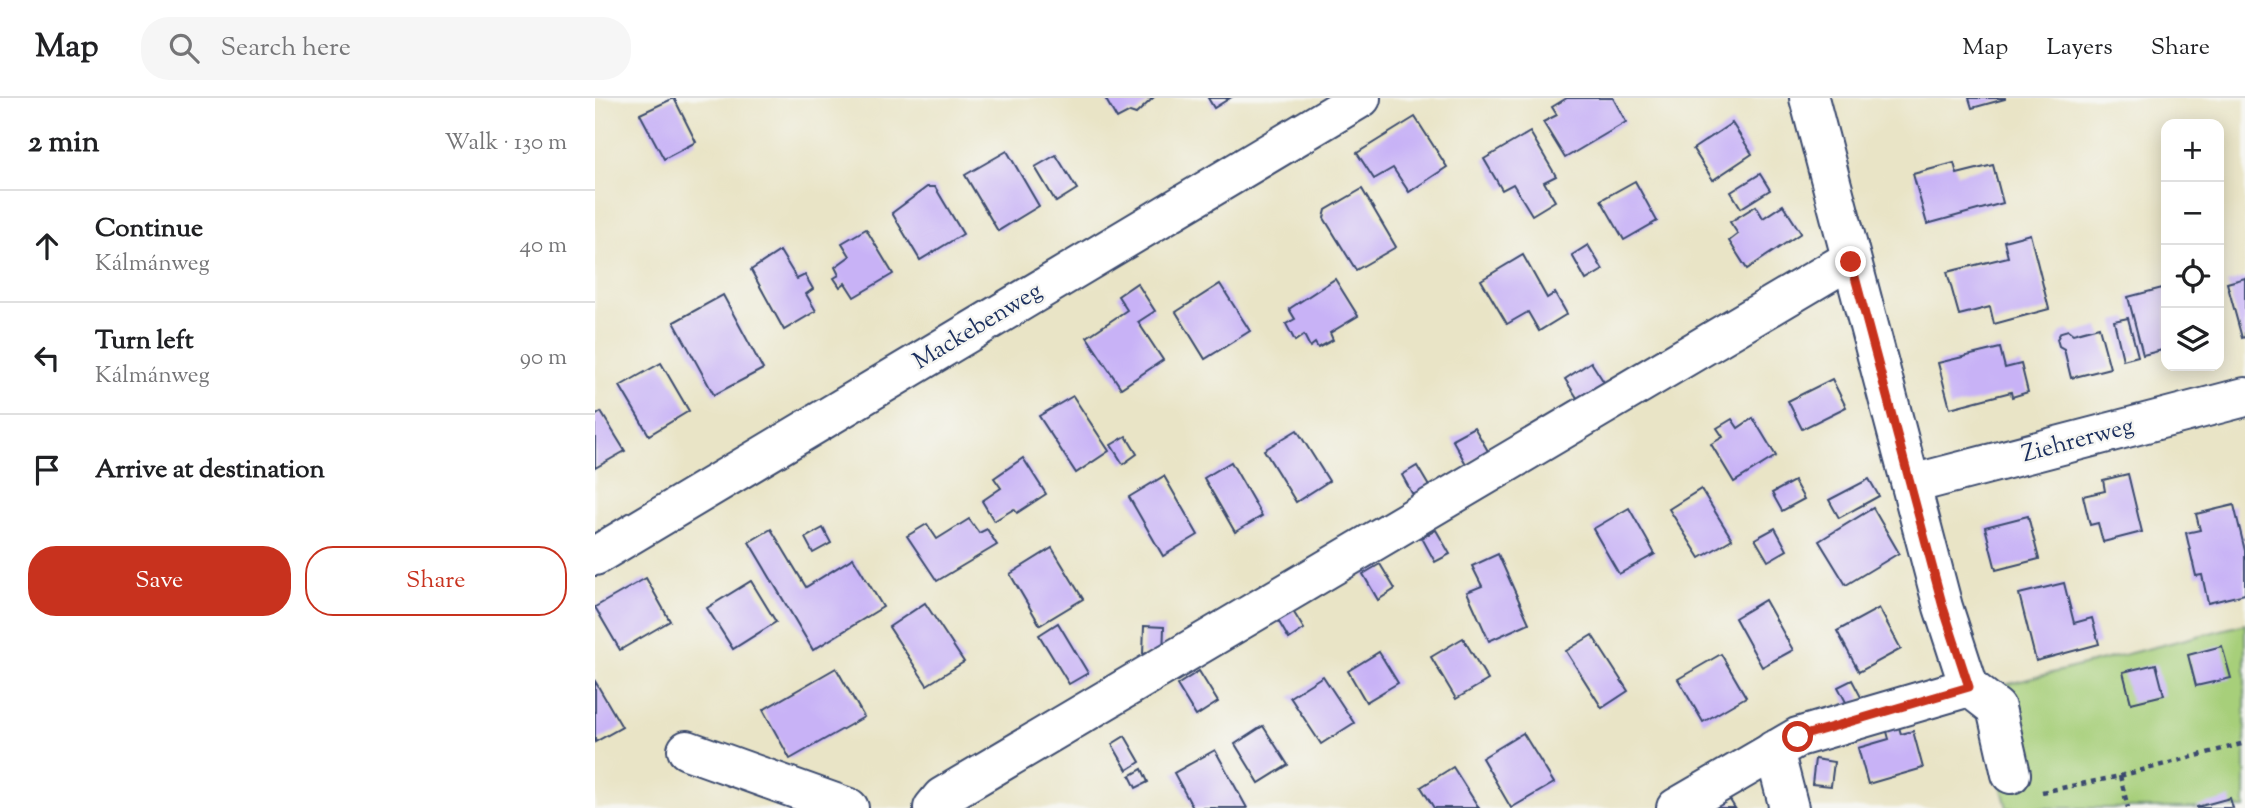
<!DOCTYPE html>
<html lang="en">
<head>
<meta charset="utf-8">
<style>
  :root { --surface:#fff; --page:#f6f6f6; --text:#202124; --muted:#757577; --line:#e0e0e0; --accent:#c8321e }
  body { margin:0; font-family:"Sorts Mill Goudy",serif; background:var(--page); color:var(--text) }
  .controls { position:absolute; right:21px; top:21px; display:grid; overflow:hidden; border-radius:14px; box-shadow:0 4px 18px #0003 }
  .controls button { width:63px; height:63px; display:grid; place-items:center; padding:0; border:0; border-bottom:2px solid var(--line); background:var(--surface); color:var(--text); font:35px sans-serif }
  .stop { position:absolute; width:21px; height:21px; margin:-16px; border:5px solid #c8321e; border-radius:50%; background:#fff }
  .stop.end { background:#c8321e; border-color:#fff; box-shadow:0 2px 7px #0008 }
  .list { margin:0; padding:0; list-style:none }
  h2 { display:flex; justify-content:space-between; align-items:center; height:91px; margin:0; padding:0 28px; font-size:30px }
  h2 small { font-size:23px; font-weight:400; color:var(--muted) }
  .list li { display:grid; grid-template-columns:46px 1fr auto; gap:21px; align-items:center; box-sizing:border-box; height:112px; padding:0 28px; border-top:2px solid var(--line) }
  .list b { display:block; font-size:26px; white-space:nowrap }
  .list p { margin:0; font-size:23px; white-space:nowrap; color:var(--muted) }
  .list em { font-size:23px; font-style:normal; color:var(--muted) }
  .actions { display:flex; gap:14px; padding:21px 28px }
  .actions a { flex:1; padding:16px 0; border:2px solid var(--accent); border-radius:28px; text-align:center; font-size:24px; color:var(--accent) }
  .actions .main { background:var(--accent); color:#fff }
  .icon { flex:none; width:38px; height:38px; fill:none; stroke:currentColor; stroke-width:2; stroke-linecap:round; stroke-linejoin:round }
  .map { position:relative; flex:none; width:1650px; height:710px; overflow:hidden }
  header { display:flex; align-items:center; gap:42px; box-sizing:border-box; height:98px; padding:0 35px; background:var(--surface); border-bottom:2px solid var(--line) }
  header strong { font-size:33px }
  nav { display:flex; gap:38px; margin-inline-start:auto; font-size:24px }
  .search { width:490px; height:63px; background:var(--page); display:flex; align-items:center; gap:18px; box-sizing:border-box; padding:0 24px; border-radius:28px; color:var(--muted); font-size:26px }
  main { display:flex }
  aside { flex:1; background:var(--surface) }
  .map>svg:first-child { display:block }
</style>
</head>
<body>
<header>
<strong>Map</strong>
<div class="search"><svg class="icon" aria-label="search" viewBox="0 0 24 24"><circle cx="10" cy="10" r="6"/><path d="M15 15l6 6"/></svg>Search here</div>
<nav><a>Map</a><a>Layers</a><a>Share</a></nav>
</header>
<main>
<aside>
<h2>2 min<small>Walk · 130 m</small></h2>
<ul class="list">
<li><svg class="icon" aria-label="ahead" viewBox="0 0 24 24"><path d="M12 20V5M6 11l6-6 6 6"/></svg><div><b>Continue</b><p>Kálmánweg</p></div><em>40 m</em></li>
<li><svg class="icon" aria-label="left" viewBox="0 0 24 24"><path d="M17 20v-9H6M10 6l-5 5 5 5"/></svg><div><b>Turn left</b><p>Kálmánweg</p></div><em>90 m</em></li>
<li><svg class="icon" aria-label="arrive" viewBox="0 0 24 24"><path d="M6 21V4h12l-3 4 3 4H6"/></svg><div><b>Arrive at destination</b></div></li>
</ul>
<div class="actions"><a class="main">Save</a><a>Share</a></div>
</aside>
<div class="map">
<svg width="1650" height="710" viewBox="0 0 1650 710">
  <rect width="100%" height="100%" fill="#f6f6f2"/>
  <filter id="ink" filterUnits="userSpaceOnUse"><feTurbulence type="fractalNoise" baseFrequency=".0143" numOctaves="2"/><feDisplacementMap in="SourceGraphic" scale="14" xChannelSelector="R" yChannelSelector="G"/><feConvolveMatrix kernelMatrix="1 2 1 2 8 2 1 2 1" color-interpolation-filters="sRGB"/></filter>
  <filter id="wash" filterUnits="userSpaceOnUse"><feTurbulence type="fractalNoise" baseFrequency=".00686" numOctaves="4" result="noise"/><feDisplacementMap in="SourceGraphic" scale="28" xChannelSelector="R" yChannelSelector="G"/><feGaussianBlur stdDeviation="1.57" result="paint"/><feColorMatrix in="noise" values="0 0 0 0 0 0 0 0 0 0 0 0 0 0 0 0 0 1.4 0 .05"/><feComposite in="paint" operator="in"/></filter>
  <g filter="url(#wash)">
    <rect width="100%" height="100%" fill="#e9e4c6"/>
    <!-- garden -->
    <path fill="#a7cf7a" stroke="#617f6c" stroke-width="2" d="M1650,526v184h-238l-30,-116z"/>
    <g id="blocks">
      <!-- building -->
      <g fill="#c8b2f6">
        <path d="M79,0l22,44 -32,17 -24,-45z"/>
        <path d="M510,0h48l-17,16 -6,-2 -13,7z"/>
        <path d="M613,0h22l-16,10z"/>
        <path d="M972,0h46l13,24 -61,36 -22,-36 14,-7 -5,-8z"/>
        <path d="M1374,0h36v1l-33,9z"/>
        <path d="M820,19l32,50 -38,25 -16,-24 -19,11 -17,-26z"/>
        <path d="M1137,25l20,31 -39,26 -20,-31z"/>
        <path d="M935,34l26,44 -12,6 11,19 -23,14 -19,-31 -11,6 -18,-31z"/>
        <path d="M412,53l32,55 -41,25 -33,-56z"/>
        <path d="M461,57l21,34 -21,13 -21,-35z"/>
        <path d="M1359,65l3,11 36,-9 10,38 -76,21 -14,-50z"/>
        <path d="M1165,76l10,16 -29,18 -10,-16z"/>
        <path d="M1040,83l22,40 -33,19 -23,-40z"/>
        <path d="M332,89h8l28,47 -43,26 -28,-47z"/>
        <path d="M767,91l34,58 -40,23 -32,-52 2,-8z"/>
        <path d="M1188,107l18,28 -54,36 -18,-28 9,-7 -8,-12 26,-16 7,12z"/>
        <path d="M271,131l27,45 -39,23 -9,-14 -5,4 -6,-9 5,-3 -4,-8 15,-11 -8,-13z"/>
        <path d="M1435,136l19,75 -55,15 -4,-17 -31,8 -12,-43 61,-15 -4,-16z"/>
        <path d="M993,147l15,25 -17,10 -14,-25z"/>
        <path d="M185,153l17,28 8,-4 8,14 -7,5 10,17 -32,19 -33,-60z"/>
        <path d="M928,157l24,43 8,-5 12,21 -28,17 -11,-19 -21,12 -26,-44z"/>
        <path d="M1650,180v59l-3,1 -15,-55z"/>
        <path d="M740,181l23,37 -28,17 3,7 -15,8 -3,-5 -5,4 -6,-12 -9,6 -9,-17 9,-5 -6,-10z"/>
        <path d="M542,185l18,28 -17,11 25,38 -42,28 -34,-51 40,-27 -9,-14z"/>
        <path d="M625,186l30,47 -45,28 -29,-47z"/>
        <path d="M1571,189v62l-23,6 -15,-58z"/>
        <path d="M128,197l40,74 -49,26 -40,-73z"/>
        <path d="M1533,220l10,38 -15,4 -9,-39z"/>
        <path d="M1504,229l11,41 -39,10 -7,-29 -5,-3 -2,-7 4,-7 7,-2 5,4z"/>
        <path d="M1405,250l5,20 16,-4 7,28 -16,5 -1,-5 -61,16 -12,-45z"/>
        <path d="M996,264l18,28 -26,17 -18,-28z"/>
        <path d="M66,265l28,48 -40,24 -29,-49z"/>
        <path d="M1237,281l14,28 -44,22 -14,-28z"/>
        <path d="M478,298l36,55 -33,22 -37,-57z"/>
        <path d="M6,314l24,39 -30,17v-52z"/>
        <path d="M1158,320l23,38 -42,26 -23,-38 12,-7 -6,-9 15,-9 6,9z"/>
        <path d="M879,329l14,24 -22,13 -14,-25z"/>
        <path d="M702,332l32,51 -33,21 -32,-52z"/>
        <path d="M531,338l11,18 -14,10 -12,-19z"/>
        <path d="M428,360l23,36 -29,19 -3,-4 -20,12 -12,-20 19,-13 -7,-10z"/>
        <path d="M636,364l31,54 -27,16 -31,-54z"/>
        <path d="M822,368l13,22 -16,9 -12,-22z"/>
        <path d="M1533,376l14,58 -39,10 -5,-19 -8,2 -7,-29 22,-5 -2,-11z"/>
        <path d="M569,378l34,59 -35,21 -34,-59z"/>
        <path d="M1274,381l10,17 -40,22 -10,-18z"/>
        <path d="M1199,383l10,18 -22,12 -10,-18z"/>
        <path d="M1106,391l31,50 -32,19 -31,-49z"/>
        <path d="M1639,407l11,46v43l-37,9 -6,-28 -6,1 -10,-43 14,-3 -4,-16z"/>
        <path d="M1034,410l26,46 -36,20 -26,-45z"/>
        <path d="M1278,410l26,45 -53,32 -27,-44z"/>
        <path d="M1433,418l11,43 -43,11 -11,-43z"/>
        <path d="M374,421l10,14 8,-4 10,16 -60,36 -30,-45 20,-12 10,15z"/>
        <path d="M228,430l8,15 -18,10 -8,-15z"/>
        <path d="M1180,430l12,22 -19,11 -13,-22z"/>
        <path d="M176,431l35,58 47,-29 30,49 -70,43 -64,-108z"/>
        <path d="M841,432l14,24 -15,8 -13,-24z"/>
        <path d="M457,450l31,51 -43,26 -30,-51z"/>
        <path d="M903,456l31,69 -40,18 -22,-49 15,-6 -10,-20z"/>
        <path d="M785,466l15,25 -17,11 -15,-26z"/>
        <path d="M51,480l24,43 -50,29 -25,-43z"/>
        <path d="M156,483l25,41 -43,27 -26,-41z"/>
        <path d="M1469,485l10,40 18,-5 7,26 -63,17 -17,-67z"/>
        <path d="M1170,502l28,50 -31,17 -27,-49z"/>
        <path d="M330,505l39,59 -37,23 -38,-58z"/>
        <path d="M696,510l13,21 -15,10 -13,-22z"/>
        <path d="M1284,510l22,41 -42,23 -22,-41z"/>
        <path d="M463,525l30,50 -19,11 -30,-49z"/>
        <path d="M549,528l20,1 -1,28 -20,-1z"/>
        <path d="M997,537l36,56 -26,17 -36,-57z"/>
        <path d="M868,540l25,42 -32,19 -25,-42z"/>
        <path d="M1627,548l9,32 -35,8 -8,-31z"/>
        <path d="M784,554l19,31 -32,19 -18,-31z"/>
        <path d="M1126,556l25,43 -43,25 -25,-43z"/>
        <path d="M1561,566l8,31 -33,8 -8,-31z"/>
        <path d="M241,570l28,49 -74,42 -27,-49z"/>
        <path d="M604,573l19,31 -22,14 -19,-31z"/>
        <path d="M728,578l31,47 -33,21 -31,-47z"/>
        <path d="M1257,582l10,19 -14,7 -10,-19z"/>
        <path d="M0,583l27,46 -27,15z"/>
        <path d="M1303,626l3,10 12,-3 10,37 -55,16 -10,-36 31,-9 -3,-11z"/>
        <path d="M668,628l25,39 -29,18 -24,-39z"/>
        <path d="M928,635l31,50 -43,25 -29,-50z"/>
        <path d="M530,638l15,26 -13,8 -15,-26z"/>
        <path d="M620,652l32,58h-54l-19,-35z"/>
        <path d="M1220,661l19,3 -3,24 -19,-2z"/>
        <path d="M858,669l26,41h-45l-13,-21z"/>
        <path d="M547,671l6,13 -12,6 -6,-12z"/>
        <path d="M1130,694l10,16h-36z"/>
        <path d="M1635,700l3,10h-36v-1z"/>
      </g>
    </g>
  </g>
  <g filter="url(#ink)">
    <use href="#blocks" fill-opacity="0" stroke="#3a4a6e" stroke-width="2"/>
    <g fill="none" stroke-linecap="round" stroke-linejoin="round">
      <!-- minor casing -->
      <g stroke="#3a4a6e" stroke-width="42">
        <g id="minor">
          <path d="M1214,0l134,509 26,80"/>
          <path d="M1317,386l333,-87"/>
          <path d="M0,458l766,-458"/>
          <path d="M1374,589l27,21 15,66"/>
          <path d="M92,652l162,58"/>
          <path d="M1179,652l15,58"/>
          <path d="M338,710l9,-11 897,-531 12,-4"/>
          <path d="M1081,710l122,-71 171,-50"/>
        </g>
      </g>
      <!-- path -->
      <g stroke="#3a4a6e" stroke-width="4.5" stroke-dasharray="5 5" stroke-linecap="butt">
        <path d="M1525,678l8,32"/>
        <path d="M1447,694l78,-16 125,-33"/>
      </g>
      <!-- minor -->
      <use href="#minor" stroke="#fff" stroke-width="38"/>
    </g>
  </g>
  <g fill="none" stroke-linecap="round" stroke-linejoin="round" filter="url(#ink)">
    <!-- route -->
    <path stroke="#c8321e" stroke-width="9" d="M1203,639l171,-50 -26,-80 -92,-345"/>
  </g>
  <g text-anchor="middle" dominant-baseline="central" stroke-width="5" stroke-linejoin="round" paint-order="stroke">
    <!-- street labels -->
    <g font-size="24" fill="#1b2f5e" stroke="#f6f6f2">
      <text transform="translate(383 229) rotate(-31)">Mackebenweg</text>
      <text transform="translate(1483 343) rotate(-15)">Ziehrerweg</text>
    </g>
  </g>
</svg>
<div class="controls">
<button>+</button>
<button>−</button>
<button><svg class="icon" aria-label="locate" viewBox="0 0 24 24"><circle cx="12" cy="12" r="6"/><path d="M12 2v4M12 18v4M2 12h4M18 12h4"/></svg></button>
<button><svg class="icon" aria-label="layers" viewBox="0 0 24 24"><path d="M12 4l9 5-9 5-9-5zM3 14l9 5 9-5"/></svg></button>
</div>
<div class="stop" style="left:1203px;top:639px"></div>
<div class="stop end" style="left:1256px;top:164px"></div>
</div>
</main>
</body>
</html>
